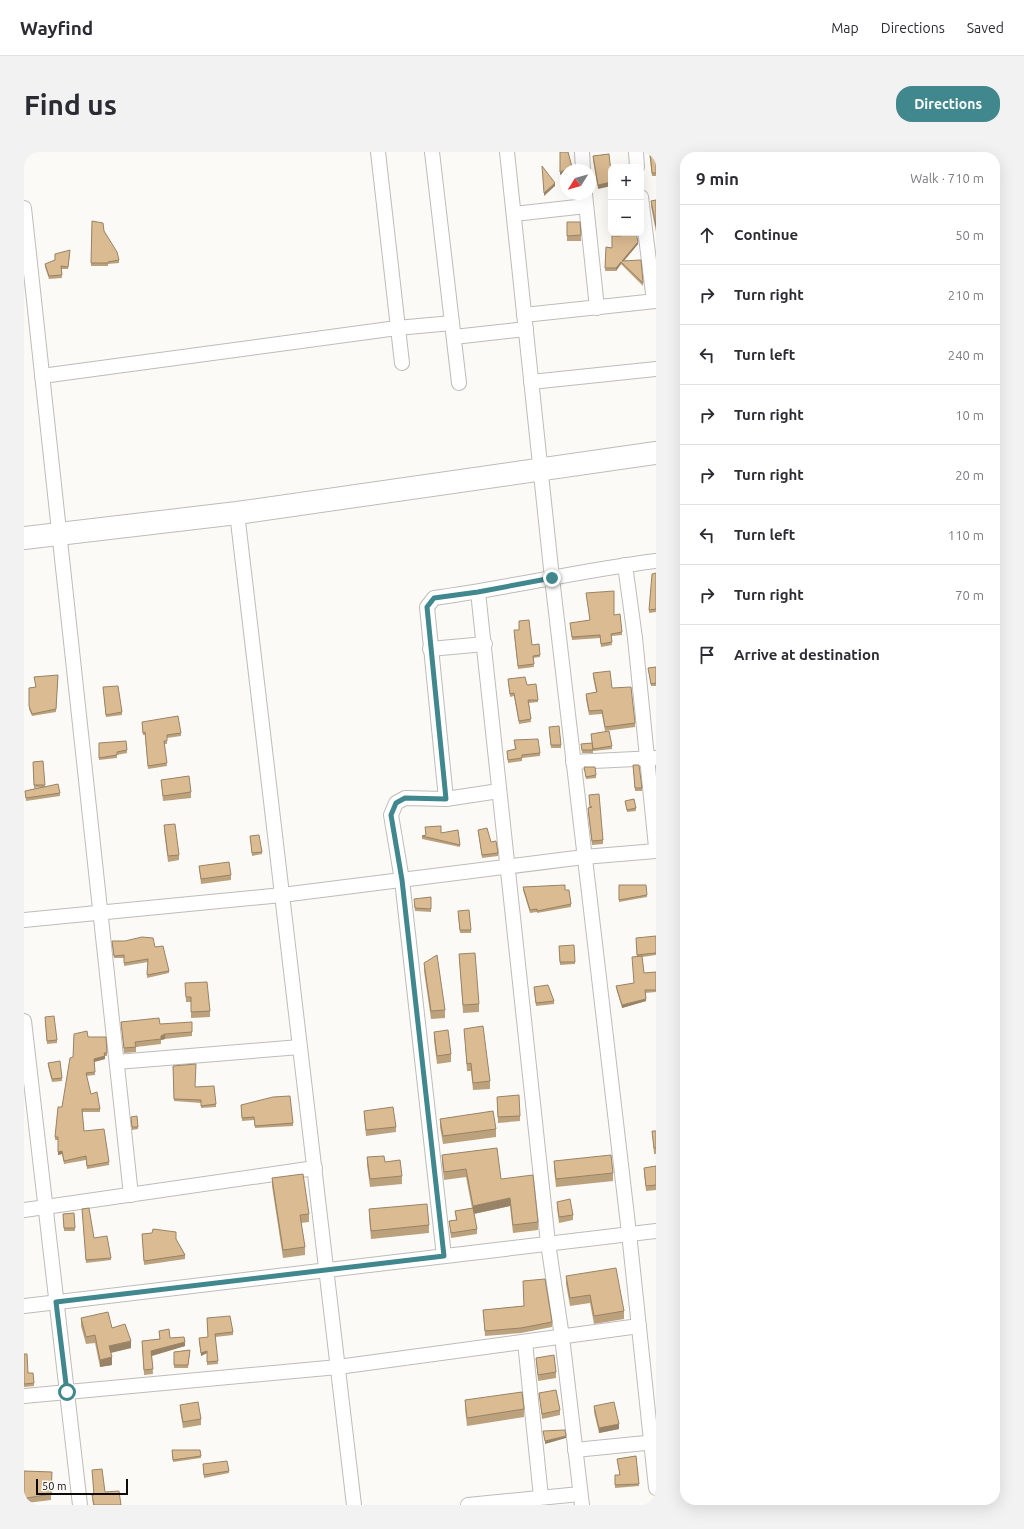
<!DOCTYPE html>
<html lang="en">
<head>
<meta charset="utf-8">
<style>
  :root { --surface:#fff; --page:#f2f2f3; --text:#2b2b33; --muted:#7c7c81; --line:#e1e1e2; --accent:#40888d }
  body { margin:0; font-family:Ubuntu,sans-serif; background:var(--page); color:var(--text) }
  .controls { position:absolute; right:12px; top:12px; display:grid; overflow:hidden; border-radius:8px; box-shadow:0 4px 16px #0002 }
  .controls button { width:36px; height:36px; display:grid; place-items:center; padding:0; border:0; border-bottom:1px solid var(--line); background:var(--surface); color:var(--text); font:20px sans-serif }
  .compass { position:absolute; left:536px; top:12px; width:36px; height:36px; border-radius:50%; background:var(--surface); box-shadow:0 4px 16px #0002; rotate:233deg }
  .scale { position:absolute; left:12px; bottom:10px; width:92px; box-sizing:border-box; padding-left:4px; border:2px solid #0c0b0a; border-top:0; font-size:11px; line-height:14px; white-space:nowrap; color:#0c0b0a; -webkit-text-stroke:3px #fcfaf6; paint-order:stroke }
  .stop { position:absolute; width:12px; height:12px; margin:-9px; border:3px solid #40888d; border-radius:50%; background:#fff }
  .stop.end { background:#40888d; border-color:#fff; box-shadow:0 1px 4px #0008 }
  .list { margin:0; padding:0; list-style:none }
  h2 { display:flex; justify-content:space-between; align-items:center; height:52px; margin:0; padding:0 16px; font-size:17px }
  h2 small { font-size:13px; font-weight:400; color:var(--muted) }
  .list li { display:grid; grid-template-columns:26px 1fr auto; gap:12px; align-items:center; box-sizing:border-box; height:60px; padding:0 16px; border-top:1px solid var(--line) }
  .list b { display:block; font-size:15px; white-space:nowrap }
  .list em { font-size:13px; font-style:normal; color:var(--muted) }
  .icon { flex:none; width:22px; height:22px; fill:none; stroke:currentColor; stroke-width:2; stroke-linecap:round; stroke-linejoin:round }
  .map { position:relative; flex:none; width:632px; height:1353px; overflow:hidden; border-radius:16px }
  header { display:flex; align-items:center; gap:24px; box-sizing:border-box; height:56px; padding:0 20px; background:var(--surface); border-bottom:1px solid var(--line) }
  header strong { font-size:19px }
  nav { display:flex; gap:22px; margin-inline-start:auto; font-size:14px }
  .intro { display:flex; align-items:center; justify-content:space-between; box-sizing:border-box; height:96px; padding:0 24px }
  h1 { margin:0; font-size:28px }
  .button { padding:10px 18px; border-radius:16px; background:var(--accent); color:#fff; font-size:14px; font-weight:700 }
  main { display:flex; gap:24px; padding:0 24px }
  aside { flex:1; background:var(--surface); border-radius:16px; box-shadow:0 4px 16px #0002 }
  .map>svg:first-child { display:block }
</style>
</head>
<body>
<header>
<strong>Wayfind</strong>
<nav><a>Map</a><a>Directions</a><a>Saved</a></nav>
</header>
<div class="intro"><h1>Find us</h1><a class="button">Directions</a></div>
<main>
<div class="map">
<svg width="632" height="1353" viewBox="0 0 632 1353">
  <rect width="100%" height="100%" fill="#fcfaf6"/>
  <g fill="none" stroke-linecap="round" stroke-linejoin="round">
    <!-- street casing -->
    <g stroke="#bebcb9" stroke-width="16">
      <g id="street">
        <path d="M354,0l24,211"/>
        <path d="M408,0l27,231"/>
        <path d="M483,0l45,426 77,655 27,255"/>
        <path d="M558,0l1,18"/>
        <path d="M612,0l1,15"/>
        <path d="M561,42l12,114"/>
        <path d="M617,45l13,104"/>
        <path d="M0,56l107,987"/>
        <path d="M490,62l72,-8"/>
        <path d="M500,163l132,-14"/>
        <path d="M430,185l72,-8"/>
        <path d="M18,224l355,-48 55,-5"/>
        <path d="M507,230l125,-13"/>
        <path d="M213,361l117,992"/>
        <path d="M601,413l10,73 21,209"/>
        <path d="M454,440l70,651 14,94 20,168"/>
        <path d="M406,497l55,-5"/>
        <path d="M549,610l83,-4"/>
        <path d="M422,647l-19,-192 7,-9c75,-10 148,-28 222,-37"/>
        <path d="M0,768l258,-25 302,-38 72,-6"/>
        <path d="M0,869l56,484"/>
        <path d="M93,910l183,-15"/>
        <path d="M0,1058l291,-42"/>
        <path d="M420,1104l-42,-376 -11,-65 5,-12 9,-5 41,1 53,-8"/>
        <path d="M0,1154l632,-75"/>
        <path d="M501,1190l16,155"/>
        <path d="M0,1244l314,-29 301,-41"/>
        <path d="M551,1298l81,-8"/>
        <path d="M444,1353l112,-11"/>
      </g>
    </g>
    <!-- primary casing -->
    <g stroke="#bebcb9" stroke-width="24">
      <path id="primary" d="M0,386l213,-25 419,-60"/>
    </g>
    <!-- street -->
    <use href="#street" stroke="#fff" stroke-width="14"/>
    <!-- primary -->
    <use href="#primary" stroke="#fff" stroke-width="22"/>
  </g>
  <!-- wall -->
  <g fill="#bca17d">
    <path d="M625,0h7v24h-4z"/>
    <path d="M585,2l-11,35 -5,-29v-4z"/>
    <path d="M632,48v32l-5,-26v-5z"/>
    <path d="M68,69l12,10 15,29v3l-11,1v2h-17z"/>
    <path d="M543,70l14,13v6h-14z"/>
    <path d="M614,92l-14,17 19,22v3l-22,-22 -5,7h-11l1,-24 6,1z"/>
    <path d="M46,101l-2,16h-7l1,9 -13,1 -4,-12v-3l10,-4z"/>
    <path d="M632,421v39l-7,1v-3z"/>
    <path d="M562,441l28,22 8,17v3l-11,1 1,9 -11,2 -1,-9 -28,2 -2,-17 20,-3z"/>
    <path d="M490,481l18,12 8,10v2l-7,1 1,9 -16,2z"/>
    <path d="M632,515v19h-5l-3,-18z"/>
    <path d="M569,521l19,15 23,35v4l-30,4 -3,-17 -13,1 -3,-16v-5l10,-2 -3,-15z"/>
    <path d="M34,523l-2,37 -24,4 -3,-7v-21l6,-1z"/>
    <path d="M484,527l19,6 11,15v2l-9,1 2,19 -12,2 -5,-28 -4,1z"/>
    <path d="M79,535l19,25v3l-16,2z"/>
    <path d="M118,570l39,11v3l-14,2v6h-3l3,22 -19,3 -3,-34h-2z"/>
    <path d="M525,578l12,15v3h-10z"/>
    <path d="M567,582l21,12v3l-19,2v-5v7h-11l-1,-9 11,-1z"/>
    <path d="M490,588l26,13v3l-18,2v3l-14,2 -1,-12 8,-1z"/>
    <path d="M75,591l28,7v3l-10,2v3l-18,2z"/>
    <path d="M19,609l2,26 15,6v3l-34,5 -1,-10 16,-4 -7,1 -1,-26z"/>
    <path d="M609,613l9,23v3h-7z"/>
    <path d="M560,615l12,8v3l-10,1z"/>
    <path d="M137,628l30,12v6l-28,3z"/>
    <path d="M565,643l14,45v4l-11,1 -4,-33v-4l2,-1z"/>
    <path d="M601,649l11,7v3l-9,1z"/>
    <path d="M140,673l15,30v5l-11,2 -4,-32z"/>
    <path d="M454,678l13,12 7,11v3l-16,2z"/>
    <path d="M417,681l19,12v2l-38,-8v-3z"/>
    <path d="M226,684l12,16v2l-10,2z"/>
    <path d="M175,714l32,9v5l-30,4z"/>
    <path d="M595,733l28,10v2l-28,5z"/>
    <path d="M499,735l42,3 6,14v3l-34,6v-1l-7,1 -7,-23z"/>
    <path d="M407,745v15l-16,-1 -1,-9z"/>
    <path d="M434,762l13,16v3h-11z"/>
    <path d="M632,784v19l-14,2 2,16 12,-1v20l-11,1 1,8 -24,7 -6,-20v-2l18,-3 3,-26 -1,-16z"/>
    <path d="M101,789l30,6 14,24v2l-22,5 1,-16 -24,4v-8h-10l-2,-14z"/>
    <path d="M535,794l16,16v2l-15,1z"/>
    <path d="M435,802l20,50v8l-16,1z"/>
    <path d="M400,811l21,47v8l-14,1 -7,-48z"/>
    <path d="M161,831l25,28v6l-19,1v-16h-5z"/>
    <path d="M510,838l20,11v3l-18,2z"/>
    <path d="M21,868l12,20v3l-10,1z"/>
    <path d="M97,870l39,2 32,8v4l-27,3 -4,1v4l-25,3v5l-12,1z"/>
    <path d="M440,877l26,52v8l-17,1 -2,-19h-4z"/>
    <path d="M410,880l17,22v8l-14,2 -3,-24z"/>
    <path d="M64,885l19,16v3h-2v3l-11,3 1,13 -9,1 5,18 9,15v3h-18l2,19 25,31v3l-22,4 -1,-9 -22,4 -2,-10 -4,1v-15h-3v-3l18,-80z"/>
    <path d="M24,911l14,15v3l-10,1 -4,-16z"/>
    <path d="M149,914l22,21 21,17v3l-15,1v-5l-27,-2z"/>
    <path d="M473,945l23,19v5l-22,2z"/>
    <path d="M217,953l52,18v3l-38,2 -1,-8 -12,1z"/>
    <path d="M340,959l32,16v5l-30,4 -2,-20z"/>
    <path d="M416,967l56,10v8l-53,7 -3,-17z"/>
    <path d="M107,968l7,7v2l-6,1z"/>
    <path d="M628,979h4v23h-2z"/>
    <path d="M418,1003l59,24 37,43v8l-25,3 -3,-27 -36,8 3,15v5l-26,4 -2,-17 7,-1 -1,-9 17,-3 -6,-31 -22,3 -2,-17z"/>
    <path d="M343,1005l18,5 17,14v8l-32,3 -3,-22z"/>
    <path d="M530,1009l59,12v8l-57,6 -2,-18z"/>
    <path d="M632,1014v24l-10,1 -2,-18v-5z"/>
    <path d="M248,1026l37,36v8l-8,1 4,24v8l-22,3 -11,-72z"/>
    <path d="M533,1050l16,13v5l-14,3 -2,-16z"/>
    <path d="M58,1057l12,29 17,20v2l-25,3z"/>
    <path d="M345,1057l60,16v8l-58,6 -2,-22z"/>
    <path d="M50,1061l1,18h-11l-1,-17z"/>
    <path d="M118,1082l34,5 9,16v4l-41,6z"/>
    <path d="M542,1124l58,35v8l-30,5 -4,-21 -20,3 -4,-22z"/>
    <path d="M499,1129l29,41v5l-31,6 -36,3 -2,-26 41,-4z"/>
    <path d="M57,1166l31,10 19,20 -20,5 1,12 -12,2 -5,-24 -9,1 -5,-18z"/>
    <path d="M183,1166l26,14v3l-18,2 3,27 -11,1v-12l-6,3 -2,-15 9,-4z"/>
    <path d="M135,1179l11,7 15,8 -33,10 1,18 -9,1 -2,-34 18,-2z"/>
    <path d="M166,1198l-2,18h-14v-16z"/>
    <path d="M0,1202l4,19 6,10v3l-10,1z"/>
    <path d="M512,1206l20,14v6l-18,3z"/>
    <path d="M515,1241l21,17v5l-18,4z"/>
    <path d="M441,1248l59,9v8l-57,9 -2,-18z"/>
    <path d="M156,1253l21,14v6l-18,3 -3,-18z"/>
    <path d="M570,1254l25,23 -20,4 -5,-21z"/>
    <path d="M148,1298h28l1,8 -28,4z"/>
    <path d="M612,1304l3,30 -24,2v-13h5l-3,-16z"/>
    <path d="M179,1312l26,7v2l-25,5z"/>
    <path d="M68,1318l13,22 16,13h-28l-1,-10h2z"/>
    <path d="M0,1319l28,1 -1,28 -24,3z"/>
  </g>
  <!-- shaded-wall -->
  <g fill="#998366">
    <path d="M548,15v2l-2,1h-4v2l-6,3v-3z"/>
    <path d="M587,30v4l-13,3v-4z"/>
    <path d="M531,31v3l-11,10v-3z"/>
    <path d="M614,90v2l-16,19v-2z"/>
    <path d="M597,110v2l-5,7v-3z"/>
    <path d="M622,847v2l-24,7v-3z"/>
    <path d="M141,882v5l-4,1v-4z"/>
    <path d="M81,904v3l-11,3v-3z"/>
    <path d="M38,999v3l-4,1v-3z"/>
    <path d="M486,1046v8l-37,8v-8z"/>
    <path d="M107,1189v7l-22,5v-7z"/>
    <path d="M161,1190v4l-34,10v-5z"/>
    <path d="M183,1199v2l-6,3v-3z"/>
    <path d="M88,1205v8l-12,2v-7z"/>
    <path d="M595,1272v5l-20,4v-5z"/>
    <path d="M542,1284v2l-21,6v-3z"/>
  </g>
  <!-- building -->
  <g fill="#dbbb91" stroke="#998366">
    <path d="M536,0h8l4,15 -12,5z"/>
    <path d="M626,0h6v21h-4z"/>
    <path d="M585,2l2,18v10l-13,3 -5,-29z"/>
    <path d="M518,14l13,17 -11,10z"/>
    <path d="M632,48v26l-5,-25z"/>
    <path d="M68,69l11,2 1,8 13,21 2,8 -11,2v1h-17z"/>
    <path d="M543,70h13l1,13 -14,1z"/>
    <path d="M598,81h14l2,9 -16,19 19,-1 2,23 -22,-21 -5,6h-11l1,-21 6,1v-12h9z"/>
    <path d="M46,98l-2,17 -7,-1 1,9 -13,1 -4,-12 10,-4v-6z"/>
    <path d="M632,421v36l-7,1 3,-36z"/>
    <path d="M590,439v24l6,-1 2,18 -11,2 1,8 -11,2 -1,-9 -28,2 -2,-14 20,-3 -4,-27z"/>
    <path d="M505,468l3,25 7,-1 1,11 -7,1 1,8 -16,2 -4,-36h5v-9z"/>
    <path d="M632,515v16l-5,1 -3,-16z"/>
    <path d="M586,519l2,17 19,-1 4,36 -30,4 -3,-17 -13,1 -3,-17 11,-2 -4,-19z"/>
    <path d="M34,523l-2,34 -24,5 -3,-8v-18l7,-1 -2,-10z"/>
    <path d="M501,525l2,8 9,-1 2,16h-10l3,19 -12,2 -5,-28 -4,1 -2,-15z"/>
    <path d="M94,534l4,26 -16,3 -3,-28z"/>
    <path d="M154,564l3,17 -14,2v6h-3l3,22 -19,3 -3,-34 -2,1 -1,-11z"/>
    <path d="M535,574l2,19h-10l-2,-18z"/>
    <path d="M585,579l3,15 -19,3 -2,-15z"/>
    <path d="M514,587l2,14 -18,2v3l-14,2 -1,-9 9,-2 -2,-9z"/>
    <path d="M102,589l1,9 -10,2v3l-18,3v-15z"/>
    <path d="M568,591l1,7h-11l-1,-6z"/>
    <path d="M19,609l2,24h-11l-1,-23z"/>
    <path d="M609,613h6l3,23h-7z"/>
    <path d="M560,615h11l1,8 -10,2z"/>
    <path d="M165,624l2,16 -28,4 -2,-16z"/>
    <path d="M34,632l2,9 -34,5 -1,-7z"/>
    <path d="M575,642l4,46 -11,1 -4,-33 4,-1h-2l-1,-12z"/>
    <path d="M610,647l2,9 -9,2 -2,-9z"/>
    <path d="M151,672l4,31 -11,1 -4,-31z"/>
    <path d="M417,674v7l17,-3 2,15 -38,-9 4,-1 -1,-8z"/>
    <path d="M463,676l4,14 5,-1 2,12 -16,2 -4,-25z"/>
    <path d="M235,683l3,17 -10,1 -2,-17z"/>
    <path d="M205,710l2,13 -30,4 -2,-13z"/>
    <path d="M541,733v5h4l2,14 -34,7v-2l-7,1 -7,-23z"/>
    <path d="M595,733h27l1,10 -28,5z"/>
    <path d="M407,745v12l-16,-1 -1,-9z"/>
    <path d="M445,758l2,20h-11l-2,-19z"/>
    <path d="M632,784v17l-19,2 -1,-17z"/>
    <path d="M118,785l11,1 2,9 8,-1 6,25 -22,4 1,-16 -24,4v-8l-10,1 -2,-15h13z"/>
    <path d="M550,793l1,17h-15l-1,-16z"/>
    <path d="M451,801l4,51 -16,1 -4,-51z"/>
    <path d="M413,803l8,55 -14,1 -7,-48z"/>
    <path d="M618,804l2,17 12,-1v18h-11l1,9 -24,6 -6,-19 18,-3 -2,-26z"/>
    <path d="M183,830l3,29 -19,1v-15h-5l-1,-14z"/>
    <path d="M524,833l6,16 -18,2 -2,-16z"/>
    <path d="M30,864l3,24 -10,1 -2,-24z"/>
    <path d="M135,866l1,6 32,-2v10l-27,2 -4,2v3l-26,3 1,5 -12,1 -3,-26z"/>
    <path d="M459,874l7,55 -17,2 -2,-20 -4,1 -3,-35z"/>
    <path d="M424,878l3,24 -14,2 -3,-24z"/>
    <path d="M63,879l1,6h18l1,16h-3l1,3 -11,3 1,13 -9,1 5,21 6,-2 3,17h-18l2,22 20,-2 5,33 -22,4 -1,-10 -22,5 -2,-10 -4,1v-15h-3l3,-30h4l8,-49 3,-1 1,-23z"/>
    <path d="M36,909l2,17 -10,1 -4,-16z"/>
    <path d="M172,912l-1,23 19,-1 2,18 -15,2v-6l-27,-1 -1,-33z"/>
    <path d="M495,943l1,21 -22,1 -1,-20z"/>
    <path d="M266,944l3,27 -38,3 -1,-9 -12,1 -1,-13 32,-8z"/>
    <path d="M369,955l3,20 -30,3 -2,-19z"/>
    <path d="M469,959l3,18 -53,7 -3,-17z"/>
    <path d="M113,964l1,11h-6l-1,-10z"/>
    <path d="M628,979h4v17h-2z"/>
    <path d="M473,996l4,31 32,-4 5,47 -25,3 -3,-27 -37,8 -7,-37 -22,3 -2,-17z"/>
    <path d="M587,1003l2,18 -57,6 -2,-18z"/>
    <path d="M360,1004l1,6 15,-2 2,16 -32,3 -3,-22z"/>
    <path d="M632,1014v19l-10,1 -2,-18z"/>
    <path d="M279,1022l6,40 -9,1 5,32 -22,3 -11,-72z"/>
    <path d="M546,1047l3,16 -14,2 -2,-15z"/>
    <path d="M403,1052l2,21 -58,6 -2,-22z"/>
    <path d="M65,1056l5,30 13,-2 4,22 -25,2 -4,-51z"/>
    <path d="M449,1056l4,21 -26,4 -2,-12 8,-1 -2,-9z"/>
    <path d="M50,1061l1,15h-11l-1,-14z"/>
    <path d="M129,1077l23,3v7l9,16 -41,6 -2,-27 10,-1z"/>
    <path d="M592,1116l8,43 -30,5 -4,-21 -20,3 -4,-22z"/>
    <path d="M521,1127l7,43 -31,6 -36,3 -2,-21 41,-4 -1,-25z"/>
    <path d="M84,1160l4,16 13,-4 6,17 -22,5 3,11 -12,3 -5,-25 -9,2 -5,-19z"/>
    <path d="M206,1164l3,16 -18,2 3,27 -11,1v-11l-6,2 -2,-15 9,-1 -1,-19z"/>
    <path d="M145,1177l1,9 14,-1 1,5 -34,9 2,18 -9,1 -2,-29 18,-2 -1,-8z"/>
    <path d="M166,1198l-2,15h-14v-13z"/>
    <path d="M0,1202h3l1,19h5l1,10 -10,1z"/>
    <path d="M530,1203l2,17 -18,3 -2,-17z"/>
    <path d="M532,1238l4,20 -18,4 -3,-21z"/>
    <path d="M498,1240l2,17 -57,9 -2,-18z"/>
    <path d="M174,1250l3,17 -18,3 -3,-17z"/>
    <path d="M590,1250l5,22 -20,4 -5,-22z"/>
    <path d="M541,1278l1,6 -21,5 -2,-10z"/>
    <path d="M148,1298h28l1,6 -28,4z"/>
    <path d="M612,1304l3,28 -24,1v-10h5l-3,-16z"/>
    <path d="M203,1309l2,10 -25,4 -1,-11z"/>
    <path d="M78,1317l3,23 14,-1 2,14h-27l-2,-10h2l-2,-25z"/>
    <path d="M0,1319l28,1 -1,22 -24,4 1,7h-4z"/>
  </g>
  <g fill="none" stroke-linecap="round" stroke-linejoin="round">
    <!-- route -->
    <path stroke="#40888d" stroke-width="5" d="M43,1240l-11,-90 388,-46 -42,-376 -11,-65 5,-12 9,-5 41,1 -19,-192 7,-9 44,-6 74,-14"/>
  </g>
</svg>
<div class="controls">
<button>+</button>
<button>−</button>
</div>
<svg class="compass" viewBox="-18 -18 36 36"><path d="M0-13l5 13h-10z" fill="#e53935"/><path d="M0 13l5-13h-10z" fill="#7c7c81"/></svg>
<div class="scale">50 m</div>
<div class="stop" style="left:43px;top:1240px"></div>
<div class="stop end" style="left:528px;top:426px"></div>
</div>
<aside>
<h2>9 min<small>Walk · 710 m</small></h2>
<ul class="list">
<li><svg class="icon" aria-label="ahead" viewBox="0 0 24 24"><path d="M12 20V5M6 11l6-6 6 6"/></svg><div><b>Continue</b></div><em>50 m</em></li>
<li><svg class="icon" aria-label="right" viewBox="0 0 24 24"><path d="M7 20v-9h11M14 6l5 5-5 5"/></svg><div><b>Turn right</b></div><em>210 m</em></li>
<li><svg class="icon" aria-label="left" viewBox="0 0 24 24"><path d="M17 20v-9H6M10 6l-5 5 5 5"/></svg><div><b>Turn left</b></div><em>240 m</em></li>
<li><svg class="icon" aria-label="right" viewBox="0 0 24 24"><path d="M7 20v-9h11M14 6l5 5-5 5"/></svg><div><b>Turn right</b></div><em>10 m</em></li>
<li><svg class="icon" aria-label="right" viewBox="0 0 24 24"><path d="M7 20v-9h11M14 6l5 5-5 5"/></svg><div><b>Turn right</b></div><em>20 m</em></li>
<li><svg class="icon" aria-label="left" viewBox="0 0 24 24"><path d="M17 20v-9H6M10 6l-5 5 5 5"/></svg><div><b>Turn left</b></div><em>110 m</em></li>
<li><svg class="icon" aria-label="right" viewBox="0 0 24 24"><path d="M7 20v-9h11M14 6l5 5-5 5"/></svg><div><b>Turn right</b></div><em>70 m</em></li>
<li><svg class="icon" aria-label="arrive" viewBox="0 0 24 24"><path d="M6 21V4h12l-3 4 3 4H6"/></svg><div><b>Arrive at destination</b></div></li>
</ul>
</aside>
</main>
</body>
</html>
